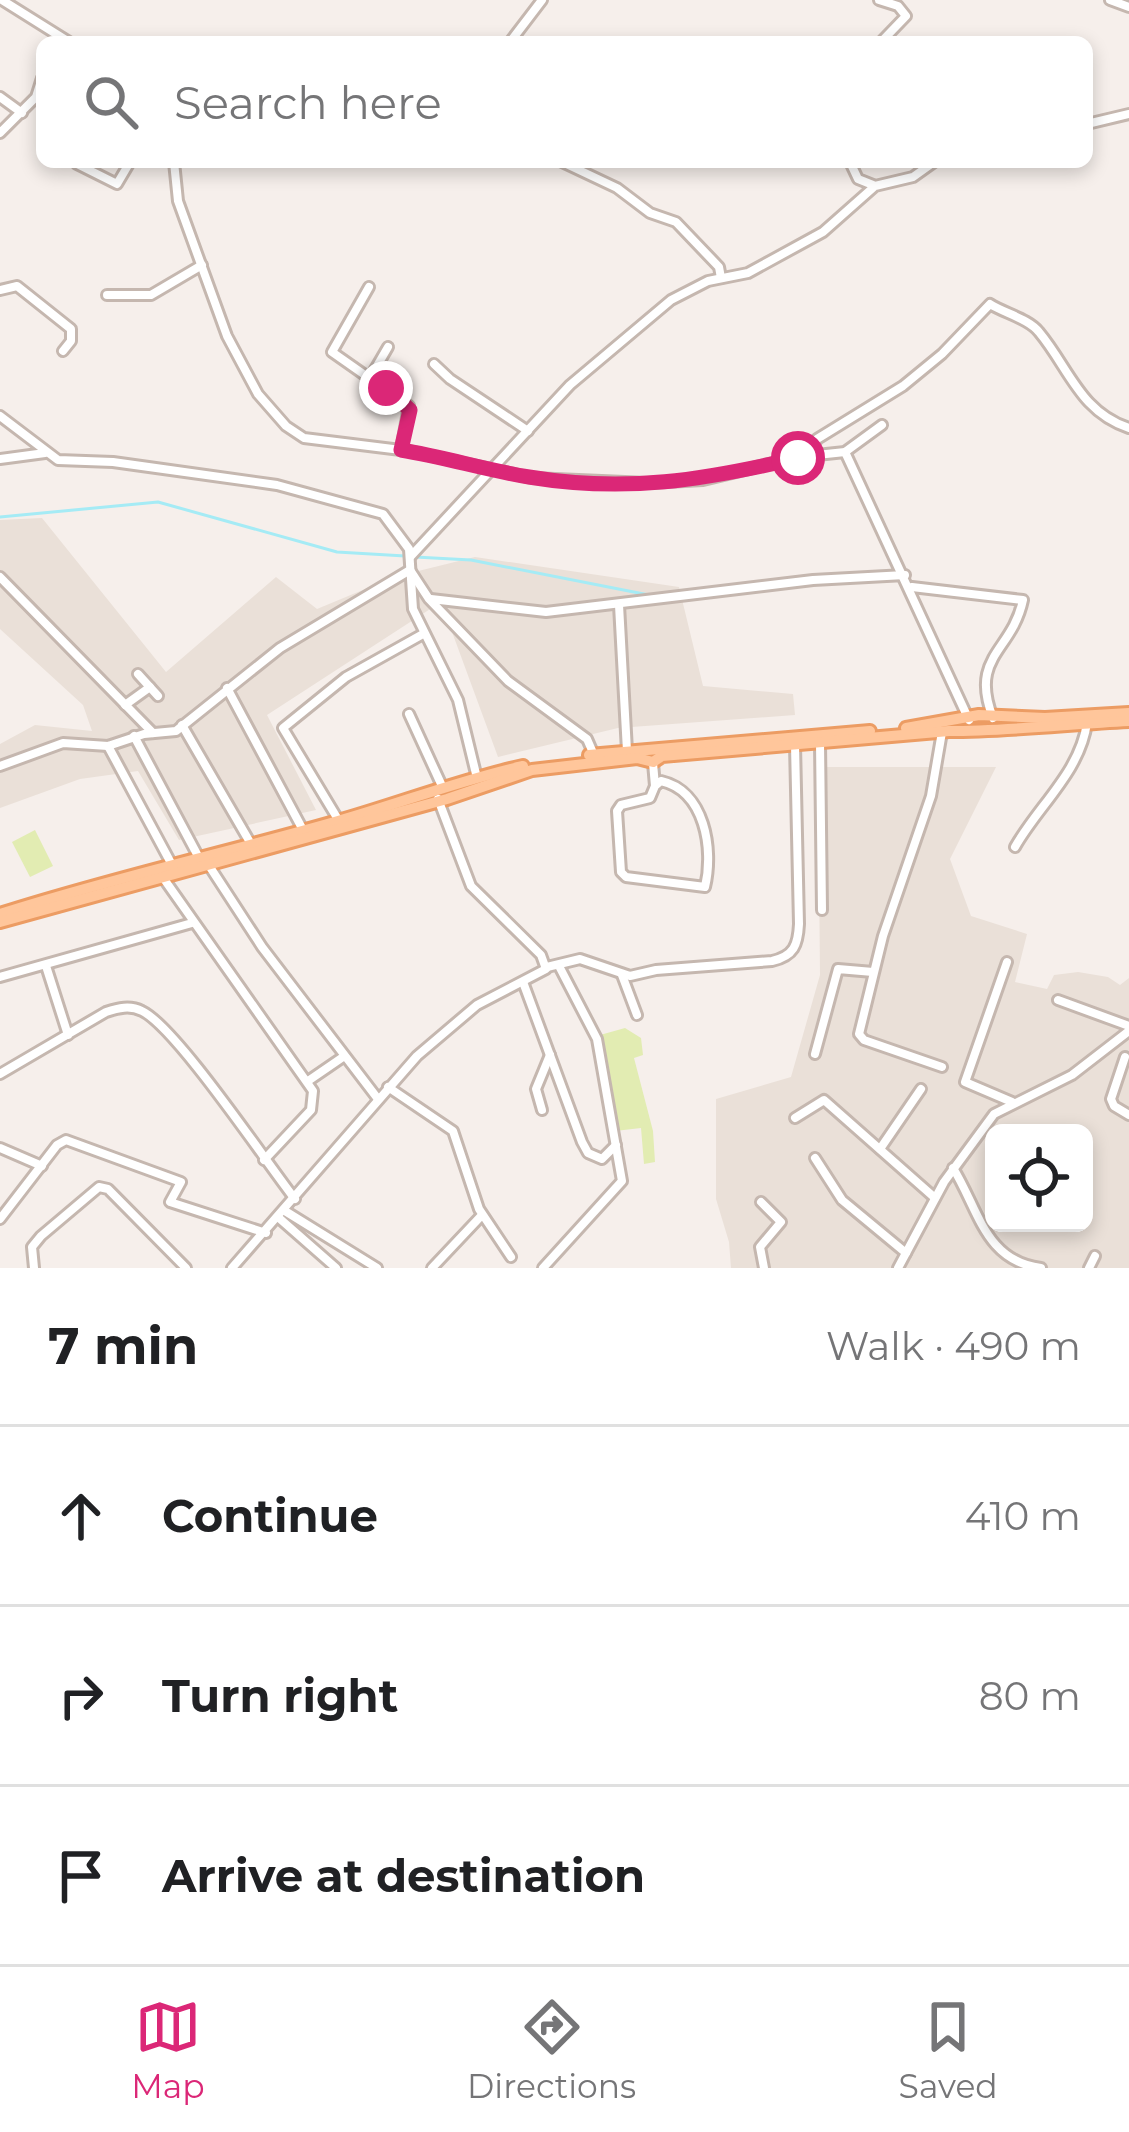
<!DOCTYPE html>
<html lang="en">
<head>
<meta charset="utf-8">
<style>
  :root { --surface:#fff; --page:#f6f6f6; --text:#202124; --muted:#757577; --line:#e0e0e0; --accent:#db2777 }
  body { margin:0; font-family:Montserrat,sans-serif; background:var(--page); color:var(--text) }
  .controls { position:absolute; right:36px; bottom:36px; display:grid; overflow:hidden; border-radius:18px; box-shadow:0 6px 18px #0003 }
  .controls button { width:108px; height:108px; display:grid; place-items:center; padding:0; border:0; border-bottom:3px solid var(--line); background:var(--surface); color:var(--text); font:60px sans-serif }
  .stop { position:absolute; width:36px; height:36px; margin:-27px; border:9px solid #db2777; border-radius:50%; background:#fff }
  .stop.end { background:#db2777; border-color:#fff; box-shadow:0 3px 12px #0008 }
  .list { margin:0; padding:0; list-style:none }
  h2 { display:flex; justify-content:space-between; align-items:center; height:156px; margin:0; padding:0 48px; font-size:51px }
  h2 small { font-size:39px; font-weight:400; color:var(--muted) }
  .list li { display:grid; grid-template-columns:78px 1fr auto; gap:36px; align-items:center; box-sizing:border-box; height:180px; padding:0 48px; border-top:3px solid var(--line) }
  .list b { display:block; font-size:45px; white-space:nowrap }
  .list em { font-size:39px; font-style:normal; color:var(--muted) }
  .icon { flex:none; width:66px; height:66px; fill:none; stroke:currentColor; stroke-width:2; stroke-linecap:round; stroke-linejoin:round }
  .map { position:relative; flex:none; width:1129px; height:1268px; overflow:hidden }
  .search { position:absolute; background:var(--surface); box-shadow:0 6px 18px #0003; left:36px; right:36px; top:36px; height:132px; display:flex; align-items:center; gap:30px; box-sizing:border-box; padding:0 42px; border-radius:18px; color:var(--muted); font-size:45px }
  .sheet { height:696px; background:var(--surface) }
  nav { display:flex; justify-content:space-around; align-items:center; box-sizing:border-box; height:168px; border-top:3px solid var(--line); background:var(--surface); font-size:33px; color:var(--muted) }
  nav a { display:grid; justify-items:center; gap:6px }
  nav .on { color:var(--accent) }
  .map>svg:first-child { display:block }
</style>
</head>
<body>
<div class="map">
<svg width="1129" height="1268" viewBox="0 0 1129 1268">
  <rect width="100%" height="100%" fill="#f6efeb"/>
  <!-- residential -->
  <g fill="#eae0d8" fill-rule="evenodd">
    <path d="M42,518l124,154 110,-95 41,32 77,-32 81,-20 204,30 24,99 90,8 2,21 -177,13 -120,29 -57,-155 -174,113 49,95 -137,30 -41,-69 -58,8 -80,29v-64l35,-19 57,6 -9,-26 -83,-76v-109z"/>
    <path d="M818,767h178l-46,92 21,57 56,18 -12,48 32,7 7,-14 24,-3 30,5 12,8 9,-7v290h-398l-2,-26 -13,-43v-100l75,-22 29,-102zM994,1133h90v90h-90z"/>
  </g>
  <!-- green -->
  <g fill="#e2ecb2">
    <path d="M35,830l18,36 -23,11 -18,-35z"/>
    <path d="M625,1028l16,10 2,17 -9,3 19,73 2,31 -11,2 -3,-36 -26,3 -15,-96z"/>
  </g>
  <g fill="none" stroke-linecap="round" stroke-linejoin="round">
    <!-- stream -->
    <g stroke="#a5ebf5" stroke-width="3">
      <path d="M0,517l158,-15 179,50 68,4"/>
      <path d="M415,557l56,3 178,35"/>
    </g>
    <!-- minor casing -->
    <g stroke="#c5b7af" stroke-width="14">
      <g id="minor">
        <path d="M2,0l67,42"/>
        <path d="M879,0l19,6 8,10 -25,26"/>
        <path d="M1110,0l19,7"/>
        <path d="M510,42l32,-42"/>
        <path d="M0,97l22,16"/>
        <path d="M1087,124l42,-10"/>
        <path d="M0,133l36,-36 6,-19"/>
        <path d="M174,162l4,39 49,135 31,58 28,32 18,12 105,13 123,27 116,5 55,-3 95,-23 47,-5 37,-27"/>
        <path d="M562,162l55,26 33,25 26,9 43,45 2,11"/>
        <path d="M850,162l8,17 15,6"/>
        <path d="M77,164l40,20 13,-22"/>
        <path d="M369,287l-37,65 77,54 -8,44"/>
        <path d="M0,290l17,-4 54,43v12l-8,10"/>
        <path d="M107,295h44l51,-30"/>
        <path d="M434,364l16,15 78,52"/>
        <path d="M370,378l18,-31"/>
        <path d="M0,416l58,44 55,2 164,23 106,29 26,35 4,60 45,91 19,78"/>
        <path d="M845,452l124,268"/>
        <path d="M809,456l8,-17 86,-53 39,-32 48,-50c14,9 39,15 49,28 30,36 41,80 90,96"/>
        <path d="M0,459l45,-6"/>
        <path d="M411,556l159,-171 101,-85 37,-19 40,-8 75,-41 52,-46 38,-9 21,-15"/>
        <path d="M0,577l153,156"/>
        <path d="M912,587l111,13c-11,52 -54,56 -30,118"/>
        <path d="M431,599l115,13 267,-32 92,-5"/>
        <path d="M619,605l8,146"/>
        <path d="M138,674l20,22"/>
        <path d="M227,688l76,142"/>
        <path d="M125,705l25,-18"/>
        <path d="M409,714l33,72"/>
        <path d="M182,725l69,119"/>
        <path d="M942,732l-11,64 -48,140 -24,98 5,6 78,27"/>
        <path d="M134,736l64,120"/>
        <path d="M820,743l2,167"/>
        <path d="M108,746l63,117"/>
        <path d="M653,763l2,23 -5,12 -29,7 -4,6 4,61 5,5 79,10c9,-38 0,-96 -44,-106l-6,5"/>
        <path d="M0,766l63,-23 45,3 36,-12 32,-3 104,-83 130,-78 19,29 79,82 79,58 7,16"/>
        <path d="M339,821l-56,-93 63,-51 77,-43"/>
        <path d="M1015,847c23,-41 65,-75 72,-124"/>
        <path d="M208,864l54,83 116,152"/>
        <path d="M164,879l149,212 -2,19 -47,50"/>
        <path d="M1007,962l-42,120 47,20"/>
        <path d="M46,966l22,69"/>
        <path d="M547,967l33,-8 50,17 26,-6 116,-9c22,-5 26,-16 27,-37l-4,-179"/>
        <path d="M622,975l15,40"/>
        <path d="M0,977l192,-54"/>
        <path d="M523,982l59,160 6,11 14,6 14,-14"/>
        <path d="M1058,1000l71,26"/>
        <path d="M815,1054l23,-85 35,3"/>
        <path d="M1125,1057l-14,42 3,7 15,9"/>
        <path d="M0,1074l106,-62c12,-4 24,-7 36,-1 34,16 124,151 153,188"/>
        <path d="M308,1081l35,-24"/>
        <path d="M388,1087l65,44 26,78 32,48"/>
        <path d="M542,1110l-6,-21 14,-34"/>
        <path d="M795,1118l29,-18 111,98"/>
        <path d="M0,1148l42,18"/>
        <path d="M880,1149l41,-60"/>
        <path d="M815,1158l27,42 64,53"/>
        <path d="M953,1168c26,42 32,93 88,100"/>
        <path d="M761,1202l20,20 -21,25 4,21"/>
        <path d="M285,1211l92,57"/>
        <path d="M279,1218l57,50"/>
        <path d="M0,1219l57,-74 9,-5 115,42 -11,20 96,31"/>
        <path d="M34,1268l-2,-21 9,-11 58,-49 9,2 78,79"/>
        <path d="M232,1268l185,-212 60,-51 69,-36 -5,-14 -70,-69 -33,-87"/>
        <path d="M432,1268l50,-53"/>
        <path d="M543,1268l79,-87 -25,-142 -38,-73"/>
        <path d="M898,1268l46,-86 50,-68 78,-39 57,-44"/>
        <path d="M1089,1268l6,-12"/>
      </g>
    </g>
    <!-- major casing -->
    <g stroke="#ec9c63" stroke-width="16">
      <g id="major">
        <path d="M906,728l73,-13 66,3 84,-5"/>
        <path d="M589,755l281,-24"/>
        <path d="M0,914c112,-36 226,-61 338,-93 63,-18 122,-41 185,-55"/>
        <path d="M0,922l447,-123 85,-29 105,-12 16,4 9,-6 287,-25c60,0 120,-7 180,-10"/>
      </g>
    </g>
    <!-- minor -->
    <use href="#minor" stroke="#fff" stroke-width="8"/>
    <!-- major -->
    <use href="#major" stroke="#ffc69b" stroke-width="10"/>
  </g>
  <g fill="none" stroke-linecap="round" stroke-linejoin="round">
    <!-- route -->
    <path stroke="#db2777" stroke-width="15" d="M386,388l24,22 -9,40c43,7 85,20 128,27 97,16 175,3 269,-19"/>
  </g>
</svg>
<div class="controls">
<button><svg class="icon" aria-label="locate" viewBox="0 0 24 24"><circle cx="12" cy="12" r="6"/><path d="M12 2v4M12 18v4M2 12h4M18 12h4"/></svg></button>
</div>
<div class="stop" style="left:798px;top:458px"></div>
<div class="stop end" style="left:386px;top:388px"></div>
<div class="search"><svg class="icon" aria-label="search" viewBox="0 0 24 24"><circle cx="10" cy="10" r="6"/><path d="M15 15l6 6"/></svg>Search here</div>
</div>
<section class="sheet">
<h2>7 min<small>Walk · 490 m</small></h2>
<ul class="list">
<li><svg class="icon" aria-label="ahead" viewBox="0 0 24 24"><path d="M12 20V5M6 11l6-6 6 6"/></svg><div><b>Continue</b></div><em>410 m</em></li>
<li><svg class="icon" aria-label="right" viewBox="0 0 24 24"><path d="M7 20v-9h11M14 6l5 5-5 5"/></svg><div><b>Turn right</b></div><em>80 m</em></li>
<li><svg class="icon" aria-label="arrive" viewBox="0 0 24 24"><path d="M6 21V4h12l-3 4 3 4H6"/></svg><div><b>Arrive at destination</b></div></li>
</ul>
</section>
<nav>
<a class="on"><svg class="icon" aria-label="map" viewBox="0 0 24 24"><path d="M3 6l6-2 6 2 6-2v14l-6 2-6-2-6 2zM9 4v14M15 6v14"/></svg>Map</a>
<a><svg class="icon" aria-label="directions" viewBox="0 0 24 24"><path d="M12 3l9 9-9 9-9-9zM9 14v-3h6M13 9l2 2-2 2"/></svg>Directions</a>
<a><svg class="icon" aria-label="saved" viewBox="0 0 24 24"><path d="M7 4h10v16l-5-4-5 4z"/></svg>Saved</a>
</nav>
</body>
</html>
